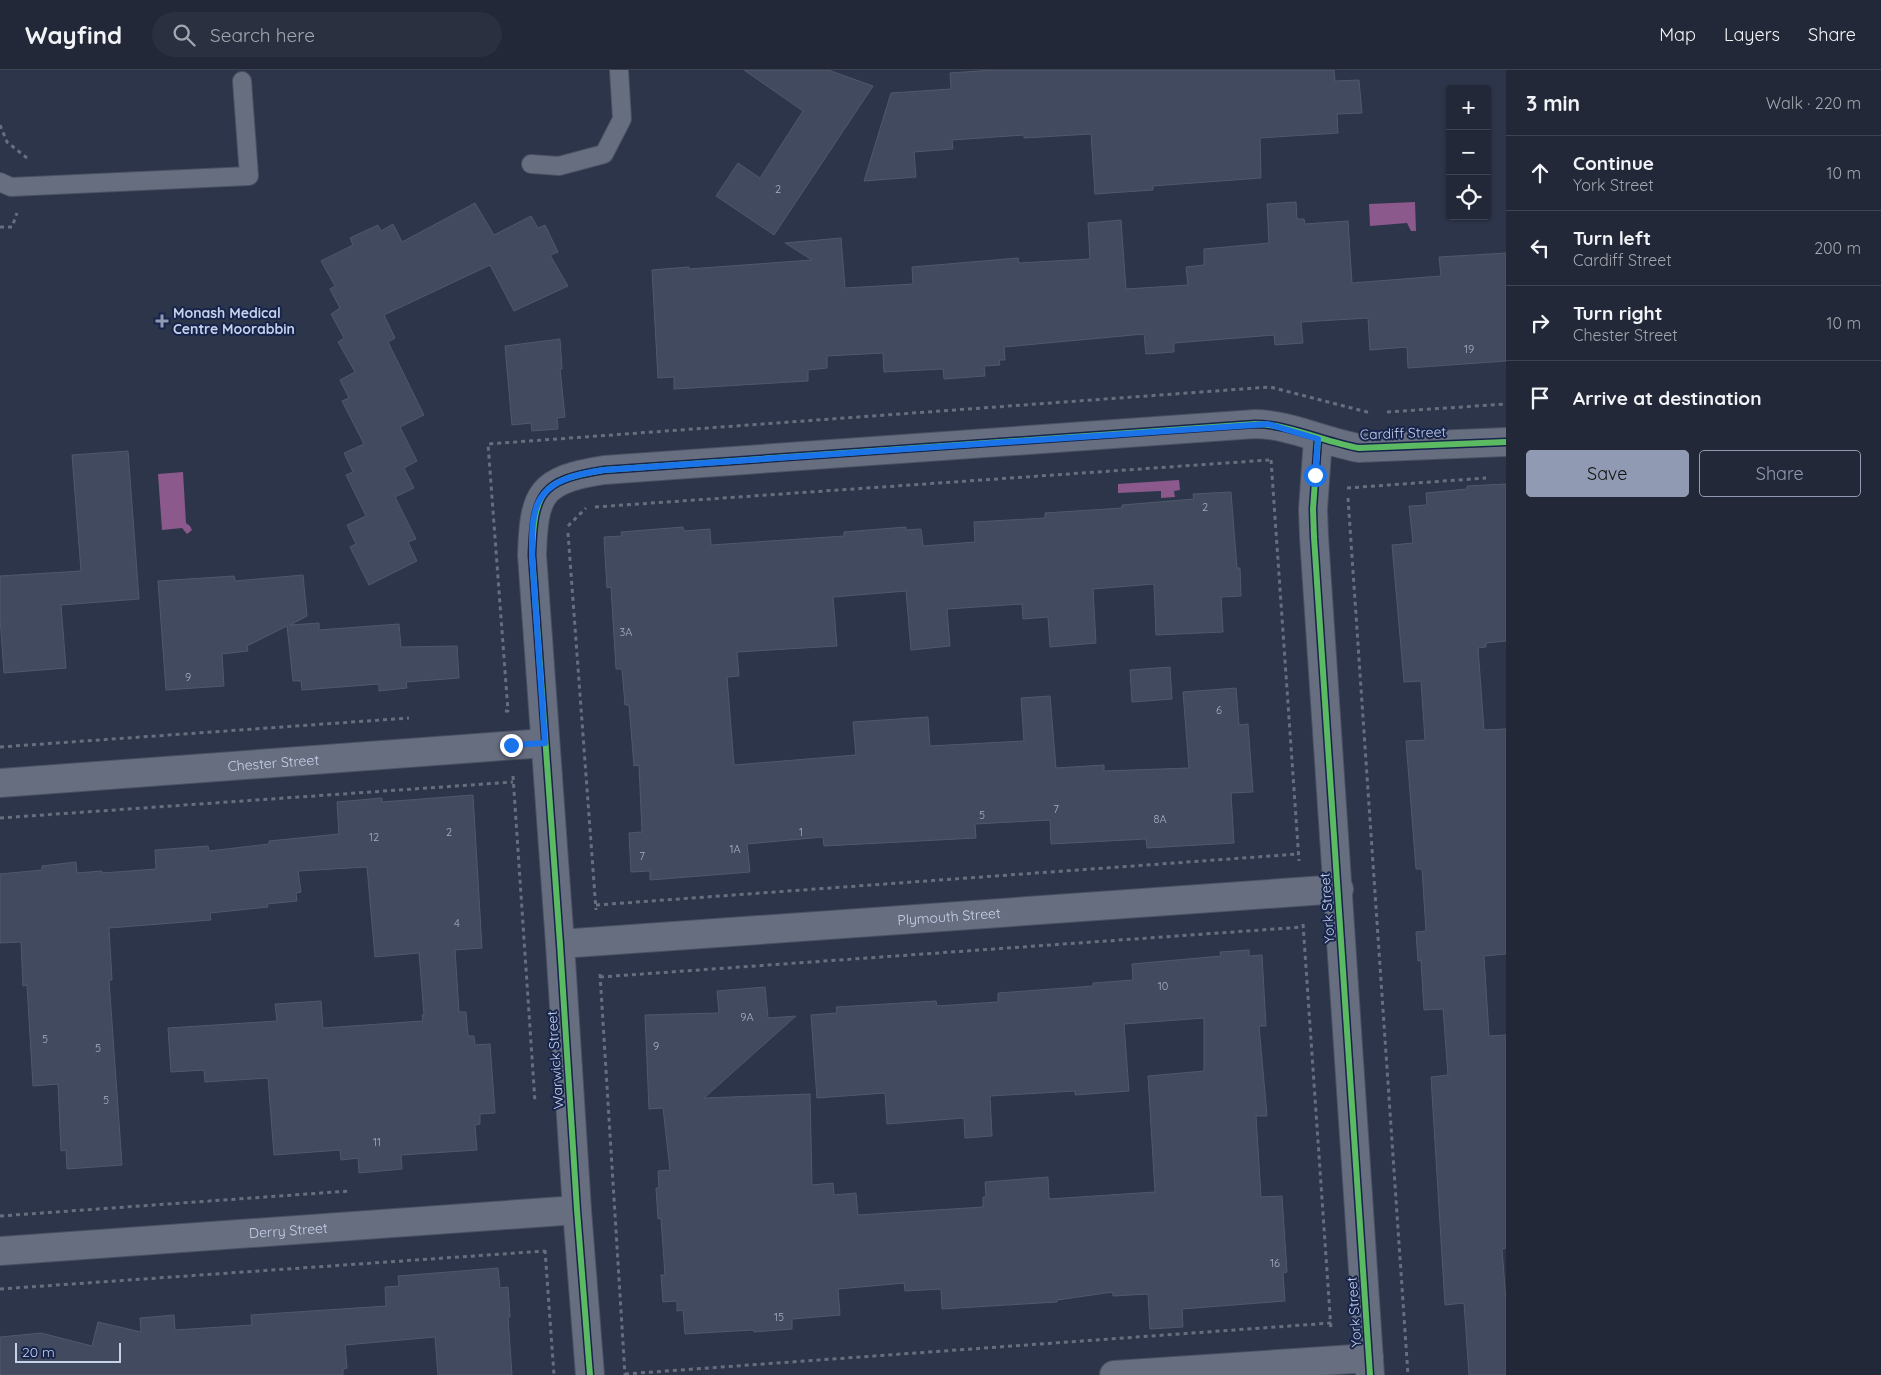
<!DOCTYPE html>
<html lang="en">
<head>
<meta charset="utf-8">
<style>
  :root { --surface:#222838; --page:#2a3040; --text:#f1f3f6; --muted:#a2a6ae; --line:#3f4453; --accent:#909ab2 }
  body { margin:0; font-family:Quicksand,sans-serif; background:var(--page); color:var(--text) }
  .controls { position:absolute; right:15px; top:15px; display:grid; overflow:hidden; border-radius:5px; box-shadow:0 1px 4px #0004 }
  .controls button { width:45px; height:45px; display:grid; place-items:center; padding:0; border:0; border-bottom:1px solid var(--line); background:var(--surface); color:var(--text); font:25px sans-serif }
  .scale { position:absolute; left:15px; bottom:12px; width:106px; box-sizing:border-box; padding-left:5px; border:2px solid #c6d1ea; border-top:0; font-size:14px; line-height:18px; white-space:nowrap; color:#c6d1ea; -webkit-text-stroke:4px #17244b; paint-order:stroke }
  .stop { position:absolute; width:15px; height:15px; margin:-11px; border:4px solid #1a73e8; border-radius:50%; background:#fff }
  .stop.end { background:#1a73e8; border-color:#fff; box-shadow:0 1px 5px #0008 }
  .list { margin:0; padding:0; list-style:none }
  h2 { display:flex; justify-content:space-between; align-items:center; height:65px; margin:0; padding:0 20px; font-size:21px }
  h2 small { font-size:16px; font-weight:400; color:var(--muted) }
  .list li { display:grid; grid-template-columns:32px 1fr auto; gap:15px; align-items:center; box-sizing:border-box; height:75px; padding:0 20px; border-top:1px solid var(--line) }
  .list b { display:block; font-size:19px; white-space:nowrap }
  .list p { margin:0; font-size:16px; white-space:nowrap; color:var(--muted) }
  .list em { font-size:16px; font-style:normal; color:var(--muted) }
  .actions { display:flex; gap:10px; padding:15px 20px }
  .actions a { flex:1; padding:11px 0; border:1px solid var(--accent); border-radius:5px; text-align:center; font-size:18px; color:var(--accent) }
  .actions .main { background:var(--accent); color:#111 }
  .icon { flex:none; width:28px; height:28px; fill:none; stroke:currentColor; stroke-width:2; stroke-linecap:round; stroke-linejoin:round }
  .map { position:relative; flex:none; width:1506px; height:1305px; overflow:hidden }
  header { display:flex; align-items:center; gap:30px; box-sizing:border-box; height:70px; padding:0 25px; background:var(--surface); border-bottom:1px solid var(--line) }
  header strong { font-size:24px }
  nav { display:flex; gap:28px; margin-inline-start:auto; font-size:18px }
  .search { width:350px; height:45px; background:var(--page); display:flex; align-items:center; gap:12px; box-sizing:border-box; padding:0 18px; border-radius:28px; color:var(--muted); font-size:19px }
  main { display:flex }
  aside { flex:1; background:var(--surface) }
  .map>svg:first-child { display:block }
</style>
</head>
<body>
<header>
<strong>Wayfind</strong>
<div class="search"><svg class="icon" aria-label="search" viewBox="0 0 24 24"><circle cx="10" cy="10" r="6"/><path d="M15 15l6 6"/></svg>Search here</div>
<nav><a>Map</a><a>Layers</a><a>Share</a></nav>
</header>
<main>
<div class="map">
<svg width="1506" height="1305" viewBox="0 0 1506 1305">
  <rect width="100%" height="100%" fill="#2d354a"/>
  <!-- water -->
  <g fill="#8b598c">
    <path d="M1415,132l1,29h-5l-4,-8 -37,3 -1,-22z"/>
    <path d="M183,402l3,51 4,3 2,4 -5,4 -5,-6 -20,2 -4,-56z"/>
    <path d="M1179,410l1,10 -6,1 1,6 -14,1v-7l-43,2v-9z"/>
  </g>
  <!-- building -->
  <g fill="#424a5f" stroke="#51586b">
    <path d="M744,0h84l45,16 -99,149 -58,-39 22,-33 22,15 43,-67z"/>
    <path d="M994,0h340l1,11 24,-1 3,33 -25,1 1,19 -78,5 1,40 -108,8v4l-58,4 -4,-60 -67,4v-3l-72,5 1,9 -39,3 2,25 -52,4 27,-88 60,-4 -1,-16z"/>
    <path d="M1296,132l1,17h7l1,5 43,-3 4,62 89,-7 -2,-19 67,-4v108l-98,7 -1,-21 -37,3 -2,-32 -67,4 2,21 -28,2 -1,-10 -100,8v9l-28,2 -2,-20 -140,13 1,13h-6l1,5 -16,1 1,10 -41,3 -1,-10 -59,3 -1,-19 -56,3v12l-19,2v11l-134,8v-12l-16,1 -6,-108 37,-3v2l123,-9 -27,-17 56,-5 4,50 68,-4 -1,-17 106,-9 1,5 71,-4 -2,-36 33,-3 5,69 62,-4 -2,-18 18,-2v-16l65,-6 -2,-39z"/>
    <path d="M475,133l19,32 37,-19 7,12 7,-3 13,27 -8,3 18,31 -54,25 -24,-46 -106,50 11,23 -7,4 36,73 -24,12 17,34 -13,7 10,20 -19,9 21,42 -8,3 9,19 -48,24 -19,-38 6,-3 -9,-19 19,-9 -20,-41 7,-3 -9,-19 20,-9 -22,-43 7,-3 -9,-18 15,-8 -17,-30 6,-4 -13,-24 9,-6 -10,-19 5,-3 -14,-25 32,-16 -3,-7 28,-13 3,6 12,-7 9,18z"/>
    <path d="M560,269l2,30h-2l5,48 -8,1 1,11 -26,2 -1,-8 -19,2 -7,-79z"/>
    <path d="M128,381l11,148 -78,6 5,63 -62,5 -4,-56v-41l81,-5 -9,-116z"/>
    <path d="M1506,414v157l-20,2v4l-8,1 6,82 22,-1v225l-22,2 5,80 17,-1v213l-4,1 4,52v74h-37l-5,-72 -19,2 -14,-228 17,-2 -5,-66 -19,1 -3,-50 -3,1 -2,-29 10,-1 -4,-62h-6l-10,-128 19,-1 -4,-59 -17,1 -12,-137 21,-2 -4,-37 18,-1 -1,-12 41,-4v-3z"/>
    <path d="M1231,422l6,76h3l1,28 -20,1 2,35 -67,3 -2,-51 -61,5 3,54 -46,4 -2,-30 -25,2 -1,-15 -75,5 3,37 -39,4 -5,-59 -73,6 4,49 -100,6 2,24 -12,1 7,88 122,-10 -3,-33 75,-5 2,29 94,-5 -3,-43 29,-2 6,72 48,-3v6l85,-3 -6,-76 53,-4 3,37 9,-1 5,68 -22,1 3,50 -87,5 -1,-9 -95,5 -1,-24 -75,4 1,14 -152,8 -1,-9 -76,7 3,28 -100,8v-9l-19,1 -2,-39 13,-1 -3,-67 -5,1 -5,-61h-4l-3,-36h-6l-5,-82 -4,1 -3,-51 18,-1 -1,-4 62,-5 1,4 26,-2 1,16 133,-9v-4l62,-5v3l15,-1 2,17 52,-4 -1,-20 71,-4v-5l77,-5v-3l72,-6 -1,-5z"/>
    <path d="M303,505l4,41 -17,9 29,-2v7l80,-6 2,23 56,-1 2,32 -53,4 1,6 -28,3v-7l-77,6 -1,-9h-8l-6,-55 -40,20 1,5 -26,3 2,32 -58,4 -8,-109 76,-5 1,5z"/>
    <path d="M1170,597l2,32 -40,3 -2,-32z"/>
    <path d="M473,725l9,153 -27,2 4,62h7l2,24h6l1,9 15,-1 5,69 -15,1v10l-5,1 2,25 -76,5 1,14 -43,4 -1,-15 -17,2 -1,-10 -66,5 -6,-77 -63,4 -1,-12 -33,2 -3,-44 109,-7 -2,-17 46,-3 2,27 100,-7 -1,-6h2l-5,-62 -44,4 -8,-90 -69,4 3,21 -5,1 1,8 -30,3 1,3 -58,6 1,7 -102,8 3,52h-3l13,185 -55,4 -1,-19 -5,1 -3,-67 -25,2 -6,-101 -4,1 -2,-44 -21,1v-69l42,-4v-4l34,-4 1,11 25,-2v2l54,-4 -1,-19 53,-4 1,5 60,-7v-3l70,-7 -2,-32 45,-4v4z"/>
    <path d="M1249,880v6l13,-1 4,71h-7l8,90h-11l5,81 21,-1 5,76 -4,1 2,28 -103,8 1,18 -33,2 -2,-35 -35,2v-4l-56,8v2l-115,7 -1,-20 -36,2 -1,-8 -66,6 2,26 -48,4v10l-38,3 -1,-2 -68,4 -2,-24 -6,1v-10l-14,1 -2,-27h4l-4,-57 -3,1 -2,-31h3l-1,-17 12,-1 -7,-62 -14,1 -4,-94 74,-2 -2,-22 48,-4 3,31 28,-2 -92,82 106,-4 2,91 21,-2 1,12 22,-2 2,22 125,-8v-10h3l-1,-15 63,-5 1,22 106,-7 -7,-116 56,-5v-53l-80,6 5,67 -54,4v-4l-85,5 2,40 -27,2 -1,-20 -77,6 -2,-31 -68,5 -6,-83 26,-2 -1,-6 100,-6 1,5 61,-4v-9l95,-7v-3l40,-3 -1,-16 89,-8 -1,-4z"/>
    <path d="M498,1198l2,20 8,-1 2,30h-2l4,58h-74l-3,-38 -90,8 2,23 -4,1v6h-343v-38l41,-4 51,13 6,-24 43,10 -1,-14 34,-3 1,15 77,-5 -1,-10 135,-9 -1,-19 14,-1 -1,-10z"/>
  </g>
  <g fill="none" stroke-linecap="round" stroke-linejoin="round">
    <!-- lane casing -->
    <g stroke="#4a5163" stroke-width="20">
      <g id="lane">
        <path d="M531,94l28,2 45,-12 18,-35 -3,-49"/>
        <path d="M0,112l11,5 238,-11 -7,-95"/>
      </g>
    </g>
    <!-- street casing -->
    <g stroke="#4a5163" stroke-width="30">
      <g id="street">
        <path d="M1318,369l-5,70 1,28 56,838"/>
        <path id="s1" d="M0,713l545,-40"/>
        <path id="s2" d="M560,874l779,-55"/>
        <path id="s3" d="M0,1181l577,-41"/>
        <path d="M590,1305l-13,-165 -17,-266 -28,-389c2,-62 8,-75 72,-85l651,-46c33,0 70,18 104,24l147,-6"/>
        <path d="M1114,1305l255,-17"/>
      </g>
    </g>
    <!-- path -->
    <g stroke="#686e7e" stroke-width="3" stroke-dasharray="4 4" stroke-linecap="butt">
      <path d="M0,55l7,17 20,16"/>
      <path d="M0,157h12l5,-14"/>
      <path d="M1387,342l119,-8"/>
      <path d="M1271,390l28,401"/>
      <path d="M1347,418l139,-10"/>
      <path d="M1348,428l60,877"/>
      <path d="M595,437l674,-47"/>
      <path d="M568,456l18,-18"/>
      <path d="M568,463l28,377"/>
      <path d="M505,641h3l-20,-267 782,-57 101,26"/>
      <path d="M0,677l409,-29"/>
      <path d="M513,706l22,326"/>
      <path d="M0,748l513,-36"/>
      <path d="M596,835l702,-51"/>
      <path d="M1303,854l28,405"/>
      <path d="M600,904l25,401"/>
      <path d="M600,907l703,-50"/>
      <path d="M0,1146l349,-25"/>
      <path d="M545,1180l9,125"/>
      <path d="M0,1219l545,-38"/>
      <path d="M625,1304l706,-51"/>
    </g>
    <!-- lane -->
    <use href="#lane" stroke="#676e80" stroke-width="18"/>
    <!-- street -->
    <use href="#street" stroke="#676e80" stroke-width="28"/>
    <!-- cycleway casing -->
    <g stroke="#17244b" stroke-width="9">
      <g id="cycleway">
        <path d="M1318,369l-5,70 1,28 56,838"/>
        <path d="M590,1305l-13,-165 -17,-266 -28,-389c2,-62 8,-75 72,-85l651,-46c33,0 70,18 104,24l147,-6"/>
      </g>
    </g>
    <!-- cycleway -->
    <use href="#cycleway" stroke="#5cba63" stroke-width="6"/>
  </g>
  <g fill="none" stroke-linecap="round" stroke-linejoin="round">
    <!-- route -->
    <path stroke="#1a73e8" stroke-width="6" d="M511,675l34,-2 -13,-187c0,-15 -1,-30 3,-44 7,-32 42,-38 69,-42l664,-46 50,15 -3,36"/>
  </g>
  <!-- markers -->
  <path fill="#909ab2" stroke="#17244b" stroke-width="2" d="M159.5 243.5h5v5h5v5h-5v5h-5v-5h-5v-5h5z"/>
  <g text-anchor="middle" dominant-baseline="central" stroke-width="4" stroke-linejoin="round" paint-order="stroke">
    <!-- number labels -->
    <g font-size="11" fill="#a5afc7">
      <text x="778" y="119">2</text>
      <text x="1469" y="279">19</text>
      <text x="1205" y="437">2</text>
      <text x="626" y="562">3A</text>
      <text x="188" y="607">9</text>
      <text x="1219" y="640">6</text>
      <text x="1056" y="739">7</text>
      <text x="982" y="745">5</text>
      <text x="1160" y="749">8A</text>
      <text x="449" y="762">2</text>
      <text x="801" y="762">1</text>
      <text x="374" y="767">12</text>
      <text x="735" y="779">1A</text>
      <text x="642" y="786">7</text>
      <text x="457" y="853">4</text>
      <text x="1163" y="916">10</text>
      <text x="747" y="947">9A</text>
      <text x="45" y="969">5</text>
      <text x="656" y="976">9</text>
      <text x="98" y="978">5</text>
      <text x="106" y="1030">5</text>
      <text x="377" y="1072">11</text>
      <text x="1275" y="1193">16</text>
      <text x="779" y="1247">15</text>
    </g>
    <!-- poi labels -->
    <g font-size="14" font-weight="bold" fill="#c6d1ea" stroke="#17244b" text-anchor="start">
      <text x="173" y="243">Monash Medical<tspan x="173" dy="16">Centre Moorabbin</tspan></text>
    </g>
    <!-- street labels -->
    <g font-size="14" fill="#c6d1ea" stroke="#17244b">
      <text transform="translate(1403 363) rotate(-2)">Cardiff Street</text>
      <text stroke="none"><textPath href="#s1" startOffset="274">Chester Street</textPath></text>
      <text transform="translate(1327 838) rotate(-94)">York Street</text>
      <text stroke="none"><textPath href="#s2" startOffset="390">Plymouth Street</textPath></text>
      <text transform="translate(555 990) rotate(-94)">Warwick Street</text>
      <text stroke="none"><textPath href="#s3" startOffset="289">Derry Street</textPath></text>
      <text transform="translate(1354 1242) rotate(-94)">York Street</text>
    </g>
  </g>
</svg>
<div class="controls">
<button>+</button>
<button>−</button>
<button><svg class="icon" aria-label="locate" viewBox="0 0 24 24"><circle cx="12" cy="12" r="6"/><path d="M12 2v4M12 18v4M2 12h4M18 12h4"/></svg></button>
</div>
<div class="scale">20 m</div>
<div class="stop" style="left:1315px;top:405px"></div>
<div class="stop end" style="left:511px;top:675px"></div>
</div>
<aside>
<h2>3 min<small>Walk · 220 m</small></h2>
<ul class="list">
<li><svg class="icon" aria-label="ahead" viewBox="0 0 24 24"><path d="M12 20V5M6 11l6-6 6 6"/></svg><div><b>Continue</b><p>York Street</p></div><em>10 m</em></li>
<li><svg class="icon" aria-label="left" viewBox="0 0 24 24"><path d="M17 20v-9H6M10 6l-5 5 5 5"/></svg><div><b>Turn left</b><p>Cardiff Street</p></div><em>200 m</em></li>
<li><svg class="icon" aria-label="right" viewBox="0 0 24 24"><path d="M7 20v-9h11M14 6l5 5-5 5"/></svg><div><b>Turn right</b><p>Chester Street</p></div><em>10 m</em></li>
<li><svg class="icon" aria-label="arrive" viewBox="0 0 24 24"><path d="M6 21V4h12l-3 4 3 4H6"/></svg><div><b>Arrive at destination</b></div></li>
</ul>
<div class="actions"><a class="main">Save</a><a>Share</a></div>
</aside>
</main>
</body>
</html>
